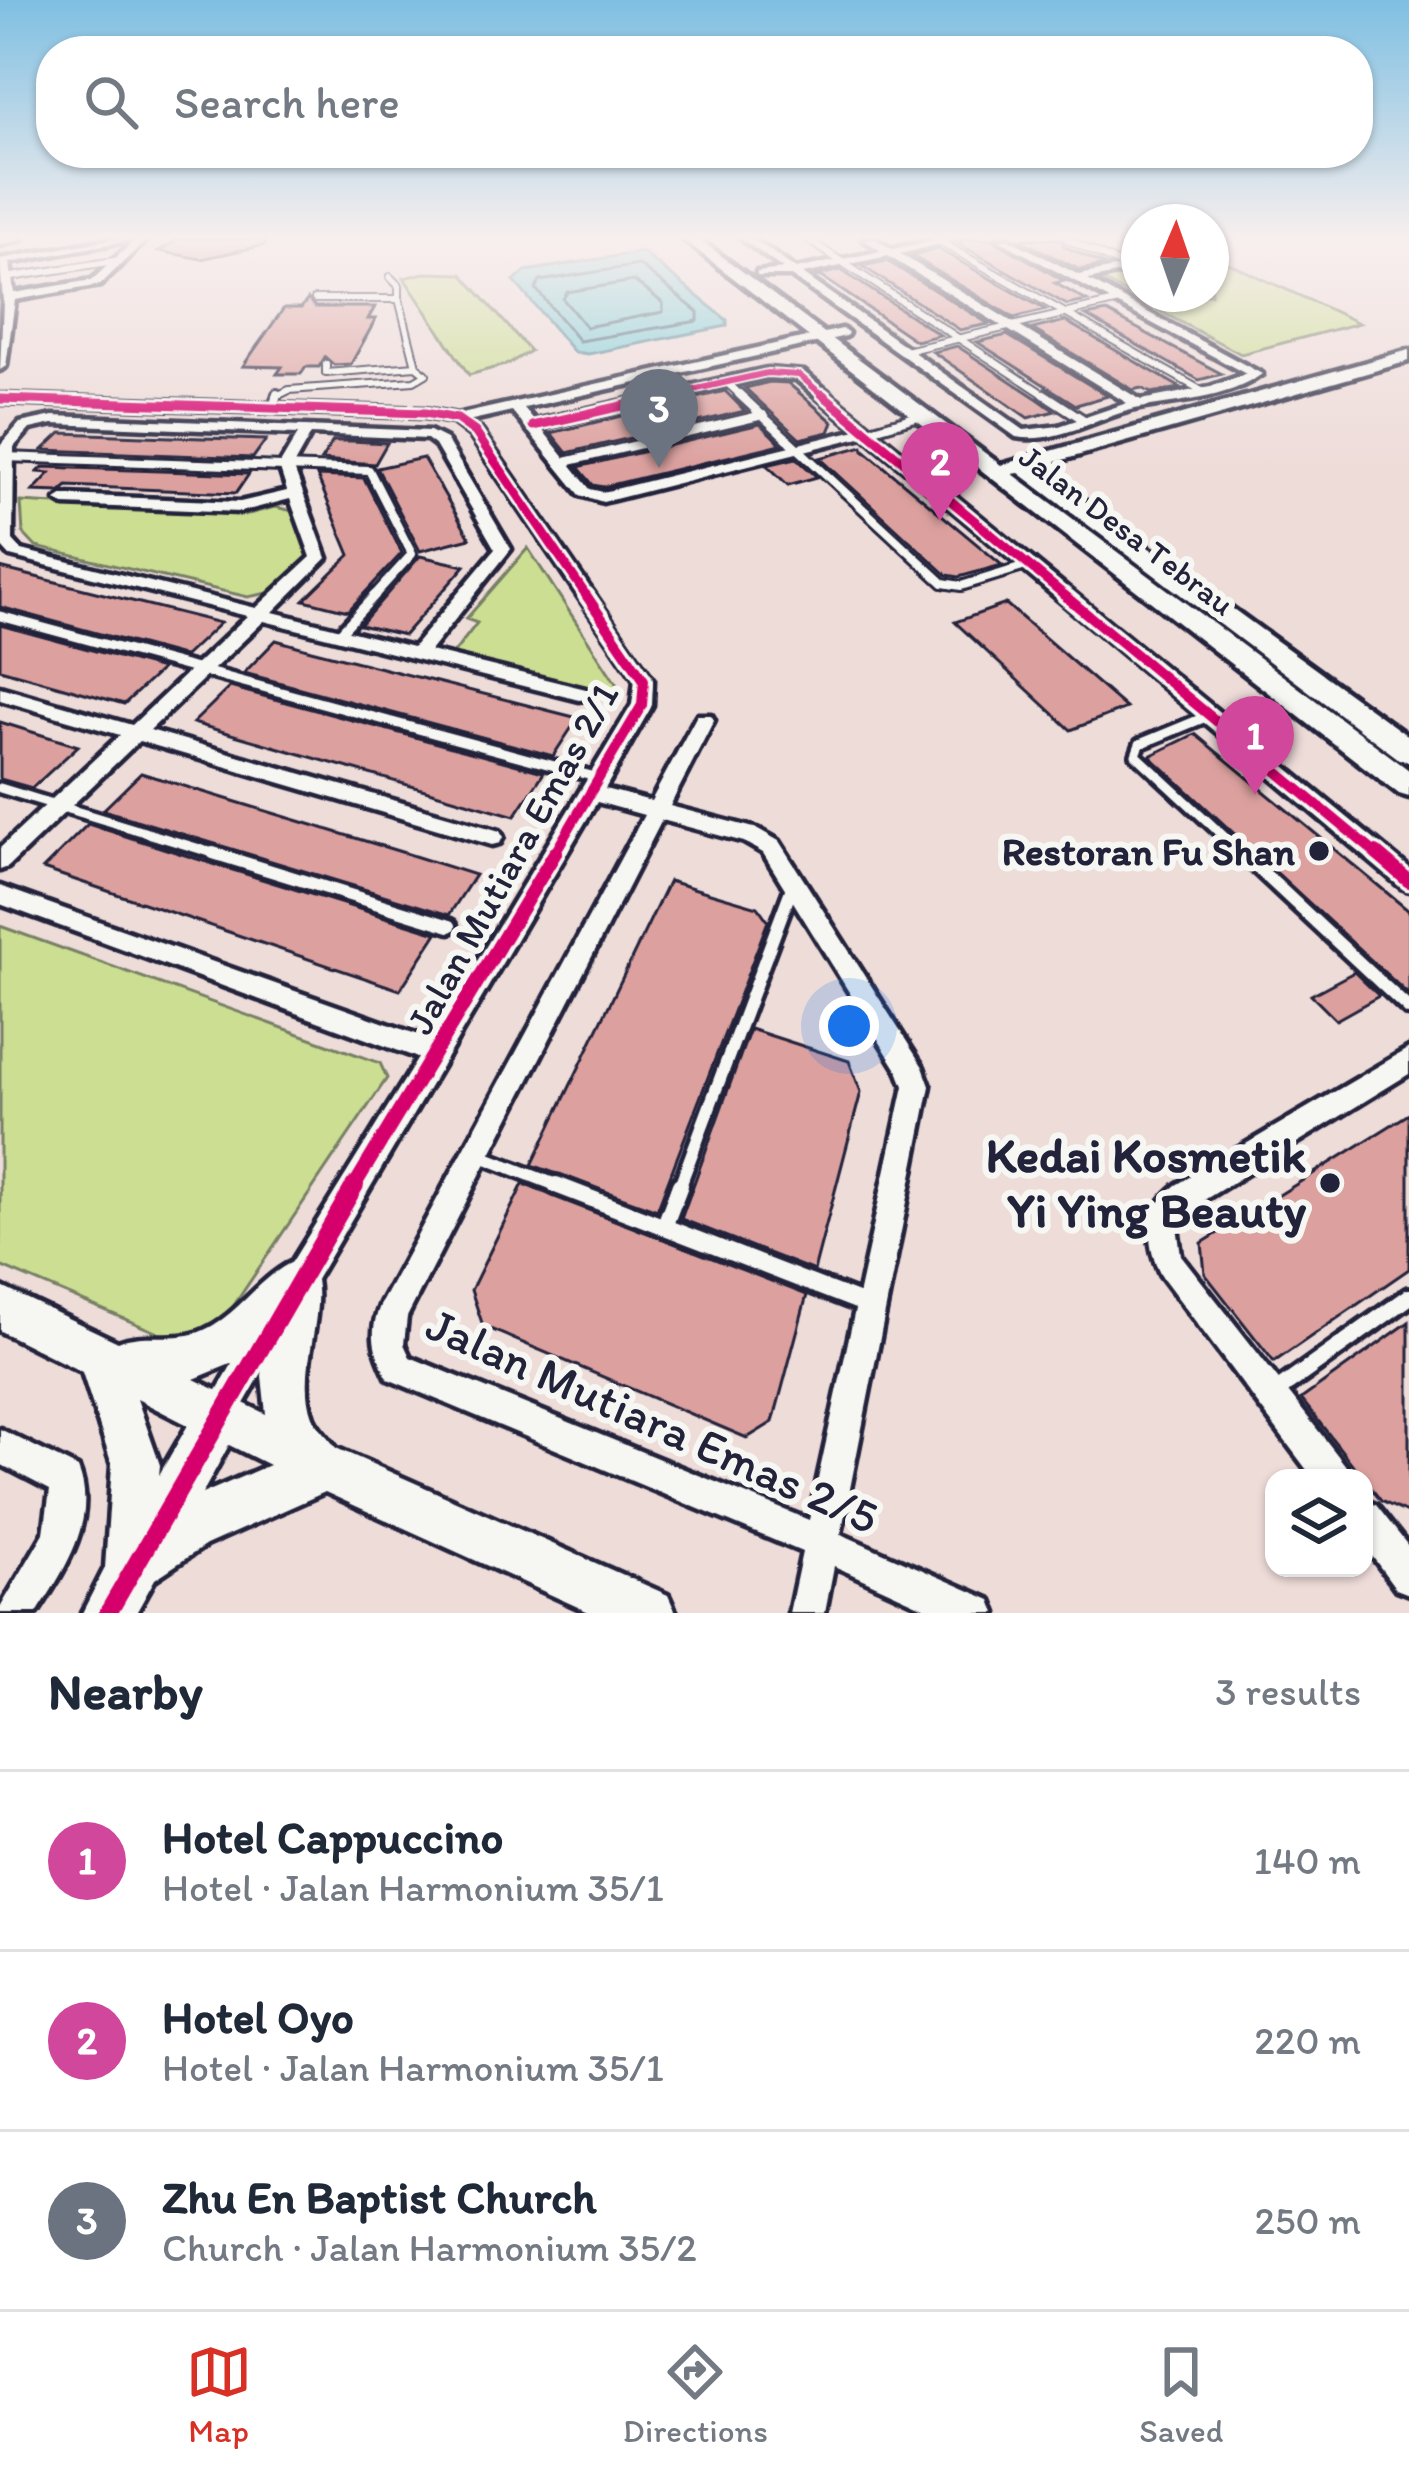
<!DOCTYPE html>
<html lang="en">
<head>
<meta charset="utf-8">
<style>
  :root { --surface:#fff; --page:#f2f2f3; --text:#1f2937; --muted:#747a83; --line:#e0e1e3; --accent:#d93025 }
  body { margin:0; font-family:Itim,sans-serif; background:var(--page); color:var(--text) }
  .controls { position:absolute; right:36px; bottom:36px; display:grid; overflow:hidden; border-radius:24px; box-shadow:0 3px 9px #0004 }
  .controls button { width:108px; height:108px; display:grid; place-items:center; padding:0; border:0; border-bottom:3px solid var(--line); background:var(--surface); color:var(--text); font:60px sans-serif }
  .compass { position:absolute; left:1121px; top:204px; width:108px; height:108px; border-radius:50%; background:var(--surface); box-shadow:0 3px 9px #0004; rotate:2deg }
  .you { position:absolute; left:849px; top:1026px; width:42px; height:42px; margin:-30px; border:9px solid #fff; border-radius:50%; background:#1a73e8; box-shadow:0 0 0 18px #1a73e833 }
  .badge { display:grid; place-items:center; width:78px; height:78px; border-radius:50%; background:var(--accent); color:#fff; font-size:39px; font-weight:700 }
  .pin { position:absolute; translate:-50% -99px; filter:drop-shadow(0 3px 6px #0008) }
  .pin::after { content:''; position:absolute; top:63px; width:42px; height:36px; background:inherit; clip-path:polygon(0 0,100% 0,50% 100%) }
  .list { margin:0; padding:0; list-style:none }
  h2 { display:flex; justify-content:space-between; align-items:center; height:156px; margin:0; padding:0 48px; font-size:51px }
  h2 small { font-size:39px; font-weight:400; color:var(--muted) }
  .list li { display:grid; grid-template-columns:78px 1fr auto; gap:36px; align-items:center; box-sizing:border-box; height:180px; padding:0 48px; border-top:3px solid var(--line) }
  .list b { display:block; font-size:45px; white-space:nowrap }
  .list p { margin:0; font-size:39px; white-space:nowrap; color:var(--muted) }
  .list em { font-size:39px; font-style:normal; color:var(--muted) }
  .icon { flex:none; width:66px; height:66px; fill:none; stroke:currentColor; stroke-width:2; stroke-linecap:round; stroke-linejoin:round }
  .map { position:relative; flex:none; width:1409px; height:1613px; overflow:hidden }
  .search { position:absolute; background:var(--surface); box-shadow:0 3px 9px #0004; left:36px; right:36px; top:36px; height:132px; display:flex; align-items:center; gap:30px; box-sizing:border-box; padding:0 42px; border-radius:48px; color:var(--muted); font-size:45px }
  .sheet { height:696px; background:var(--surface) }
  nav { display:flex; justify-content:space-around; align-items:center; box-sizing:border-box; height:168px; border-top:3px solid var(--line); background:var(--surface); font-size:33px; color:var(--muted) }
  nav a { display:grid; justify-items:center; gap:6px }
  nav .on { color:var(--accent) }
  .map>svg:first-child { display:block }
</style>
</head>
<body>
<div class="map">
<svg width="1409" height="1613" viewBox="0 0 1409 1613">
  <rect width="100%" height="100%" fill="#eedcd9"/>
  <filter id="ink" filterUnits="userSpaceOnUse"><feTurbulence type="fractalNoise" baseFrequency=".00833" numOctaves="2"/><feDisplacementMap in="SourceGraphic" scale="24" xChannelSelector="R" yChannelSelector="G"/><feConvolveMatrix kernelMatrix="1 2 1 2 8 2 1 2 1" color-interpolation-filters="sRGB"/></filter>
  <g filter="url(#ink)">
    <!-- green -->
    <g fill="#ccde92" stroke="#778066" stroke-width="3">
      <path d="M1213,256l146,67 -118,31 -140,-74 38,-8v22h72z"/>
      <path d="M424,273l38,1 68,77 -22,13 -39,11 -65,-97z"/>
      <path d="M21,502l224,13 30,-8 18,4 16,44 -36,37 -25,5 -212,-50 -13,-14z"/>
      <path d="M528,548l91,140 -6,10 -160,-44 24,-31 -11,-4z"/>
      <path d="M0,926l380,137 7,15 -163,242 -50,20 -174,-74z"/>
    </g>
    <!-- water -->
    <path fill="#7fcfd9" stroke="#5a8a9a" stroke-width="3" d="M642,252l85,68v6l-139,28 -14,-2 -60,-71 12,-10z"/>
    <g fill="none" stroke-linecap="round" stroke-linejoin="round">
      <!-- shore -->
      <g stroke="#47677a" stroke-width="3">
        <path d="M639,265l59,47v9l-119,20 -43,-52 4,-8z"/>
        <path d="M634,281l29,22v9l-77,15 -23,-28 4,-7z"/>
      </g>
    </g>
    <!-- building -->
    <g fill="#dca19f" stroke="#22223b" stroke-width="3">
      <path d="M179,239h85l1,6 -64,14 -42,-8z"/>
      <path d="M964,239h29l71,42 -9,2 32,18 -20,4 -108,-61z"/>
      <path d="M1018,239h42l4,7 40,19 -24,5z"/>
      <path d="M938,249l108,61 -32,8 -102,-62z"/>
      <path d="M887,261l102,63 -29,6 -98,-64z"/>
      <path d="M841,270l99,65 -24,6 -94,-64 -8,-1z"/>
      <path d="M308,299l7,8h60l-7,12h8l-25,45 -17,1 -9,-8 -6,10h-13l-5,7h-24l5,-7 -39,-1 41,-58h17z"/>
      <path d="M1107,312l74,40 41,22 -23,6 -113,-64z"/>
      <path d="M1065,321l116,67 -30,5 -10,-5 -8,2 -101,-61z"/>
      <path d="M1007,335l101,61 -32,9 -99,-63z"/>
      <path d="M957,346l81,53 17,12 -27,7 -95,-66z"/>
      <path d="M770,382l18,1 22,19 23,20 -4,10 -29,7 -55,-51z"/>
      <path d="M725,391l20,20 -178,42 -16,-20z"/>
      <path d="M760,424l21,20 -178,43 -10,-2 -15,-18z"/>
      <path d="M61,433l110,4 95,3 -13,18 -210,-8z"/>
      <path d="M333,441h18l36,2 -12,21 -54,-4z"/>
      <path d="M863,446l1,4 138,115 -43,12 -12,-2 -127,-117z"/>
      <path d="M423,458l47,80 -50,13 -43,-83z"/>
      <path d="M796,458l21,19 -29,8 -21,-20z"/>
      <path d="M43,467l206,7 -13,19 -169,-7 -7,6 -27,-1 17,-18 -12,-1z"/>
      <path d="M317,476l47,2 38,75 -54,58 -44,-11 46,-45z"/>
      <path d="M420,556l45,10 -61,69 -44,-10z"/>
      <path d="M0,568l220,55 -35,33 -7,-1 -178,-48z"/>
      <path d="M1006,604l120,104 -55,22 -116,-108z"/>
      <path d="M0,625l162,44 -38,35 -124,-35z"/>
      <path d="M276,640l35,10 267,68 -25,38 -309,-83z"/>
      <path d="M230,687l313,85v2l-28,42 -322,-93z"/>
      <path d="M0,722l42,13 36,11 -46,42 -32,-9z"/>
      <path d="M1195,734l214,177v84l-259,-239z"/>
      <path d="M141,773l267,81 67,21 -26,40 -346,-105z"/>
      <path d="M88,824l122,39 227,70 -37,57 -357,-121z"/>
      <path d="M669,881l89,26 10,14 -111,289 -125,-45z"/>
      <path d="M1354,972l25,24 -43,24 -25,-25z"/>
      <path d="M750,1029l99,32 12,31 -47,179 -133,-52z"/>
      <path d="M1409,1114v155l-135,93 -69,-88 -3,-31z"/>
      <path d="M523,1184l284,111 -34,127 -26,16 -264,-112 -12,-36z"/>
      <path d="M1409,1322v192l-28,-13 -80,-102z"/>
    </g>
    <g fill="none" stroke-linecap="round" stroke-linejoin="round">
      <!-- lane-far4 casing -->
      <g stroke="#22223b" stroke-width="10">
        <g id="lane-far4">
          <path d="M807,239l241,158"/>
          <path d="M935,239l269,153"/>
          <path d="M1067,239l60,29"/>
          <path d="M390,277l9,9v13"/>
          <path d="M5,278l116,-18"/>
          <path d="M315,299h84l17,67"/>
          <path d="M905,351l214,-50"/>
          <path d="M727,383l15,14"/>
          <path d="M275,397l14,-7 125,-9 12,-7 -10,-8 -90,7v-9"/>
        </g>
      </g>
      <!-- lane-far3 casing -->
      <g stroke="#22223b" stroke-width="14">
        <g id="lane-far3">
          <path d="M739,394l204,189 18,3 65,-20"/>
          <path d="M1044,394l40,26"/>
          <path d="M273,408l4,-14"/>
          <path d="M867,431l55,-16"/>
          <path d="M5,457l364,13 43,84 -40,44"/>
          <path d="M561,463l202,-48"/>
        </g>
      </g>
      <!-- lane-far2 casing -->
      <g stroke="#22223b" stroke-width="18">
        <g id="lane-far2">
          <path d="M0,616l599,162"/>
          <path d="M340,633l35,-38"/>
          <path d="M1208,716l-68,28 -4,11 109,101"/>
          <path d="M0,788l223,68"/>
        </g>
      </g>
      <!-- lane-far1 casing -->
      <g stroke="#22223b" stroke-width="21">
        <g id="lane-far1">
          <path d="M213,853l237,73"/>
          <path d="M1242,853l167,156"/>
          <path d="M478,1155l86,33"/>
          <path d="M679,1188l115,-306"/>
        </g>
      </g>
      <!-- lane casing -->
      <g stroke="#22223b" stroke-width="26">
        <g id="lane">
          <path d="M556,1185l311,120"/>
          <path d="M664,1227l16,-42"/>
          <path d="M1274,1393l135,-96"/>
        </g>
      </g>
      <!-- street casing -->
      <g stroke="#22223b" stroke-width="9">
        <g id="street">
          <path d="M0,239h23l-23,6z"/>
          <path d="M113,239h21l-124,24 4,30 78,-13 44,-41h11l-47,46 -85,15 -9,66 -6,4 3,-68 -3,-43z"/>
          <path d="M742,239h11l43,30 85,-18 -18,-12h12l17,10 49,-10h19l-60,15 241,146 69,-13 36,-13 -249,-135h12l70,36 60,-12v6l-51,11 174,94c-35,26 -85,26 -127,35 -40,9 -77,35 -119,28l-225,-161h-34v-4l26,-3zM888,256l239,147 -68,23 -35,4 -221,-156z"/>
          <path d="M1128,239h11v6z"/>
          <path d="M842,329l6,4 -2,3 -322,72 11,13 232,-52 37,3 605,496v22l-8,-3 -537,-451 -261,66 -23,-7 -68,-84 -44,10 12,8 173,251 -1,25 -47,84 46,12 46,-86h14l3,5 -44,86 88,23 21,12 144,226 7,19 -89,448 150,66 5,13h-59l-103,-47 -9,47h-36l13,-61 -414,-173c-14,-29 -20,-44 -7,-76l263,-488 -47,-13 -290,493 -11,4 -11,-4 -4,-11 4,-11 133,-215 -418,-154v-18l430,153 202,-334 3,-25 -165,-245 -17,-13 -28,-5 -425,-14v-8l425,14 32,6zM767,377l29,2 60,51 -253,62 -13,-3 -49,-61zM662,820l82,22 19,11 136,220 5,13 -95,434 -399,-163 -6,-13 3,-27z"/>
          <path d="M53,416l377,15 16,8 65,110 -81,102 156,38 2,5 -2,5 -7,1 -315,-79 -114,109 350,101 3,6 -3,6 -8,2 -353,-104 -131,126 -8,3v-22l120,-113 -120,-35v-13l132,38 115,-109 -237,-60 -10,-11v-99l20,-23zM53,424l245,10 -19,32 8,25 -47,11 -176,-7 -8,5 8,5 176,7 50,-13 21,58 -55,51 -234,-58 -9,-10 1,-93 16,-18zM311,434l116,5 8,6 60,104 -82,98 -140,-35 54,-54 -34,-92z"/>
          <path d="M1409,1048v26l-213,131 -19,21 4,29 165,211 5,12h-38l-153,-204c-15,-35 -16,-64 16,-89z"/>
          <path d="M274,1307l11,4 4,11 -4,11 -54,93 -11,5 -11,-5 -5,-11 5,-11 54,-93z"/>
          <path d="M0,1429l78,39c21,51 -14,103 -41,145h-37v-5l44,-75 6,-43 -50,-26z"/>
          <path d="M1364,1500l12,5 33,42v47l-13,-5 -32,-44z"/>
        </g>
      </g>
      <!-- secondary casing -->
      <g stroke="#22223b" stroke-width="9">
        <g id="secondary">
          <path d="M683,239h16l302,226 408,-115v11l-371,106 371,270v25l-10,-3 -380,-286 -6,1 396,296v27l-10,-3z"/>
          <path d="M297,1260l15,6c18,43 -17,102 1,151 5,12 16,20 23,31l332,147 8,18h-85l-266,-121 -119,53 -51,34 -19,34h-54l23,-45 7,-103 -30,-93 -82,-41v-45l118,56c26,-11 58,1 86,-12 36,-16 57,-56 93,-70zM266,1341l-4,35 4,38 -72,-35 44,-18zM137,1399l51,26 -29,50 1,-10zM229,1445l40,20 -67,29z"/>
        </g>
      </g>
      <!-- lane-far4 -->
      <use href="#lane-far4" stroke="#f6f6f2" stroke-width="6"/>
      <!-- lane-far3 -->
      <use href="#lane-far3" stroke="#f6f6f2" stroke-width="8"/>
      <!-- lane-far2 -->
      <use href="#lane-far2" stroke="#f6f6f2" stroke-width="9"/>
      <!-- lane-far1 -->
      <use href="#lane-far1" stroke="#f6f6f2" stroke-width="12"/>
      <!-- lane -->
      <use href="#lane" stroke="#f6f6f2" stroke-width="16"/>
      <!-- street -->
      <use href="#street" fill="#f6f6f2" fill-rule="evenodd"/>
      <!-- secondary -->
      <use href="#secondary" fill="#f6f6f2" fill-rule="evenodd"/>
      <!-- cycleway-far4 casing -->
      <g stroke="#f6f6f2" stroke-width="10">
        <path id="cycleway-far4" d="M662,397l105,-24 32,2 26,22"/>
      </g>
      <!-- cycleway-far3 casing -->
      <g stroke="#f6f6f2" stroke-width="15">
        <g id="cycleway-far3">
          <path d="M822,394l246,204"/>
          <path d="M0,399l425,14 32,6 18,13 113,166"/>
          <path d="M533,426l142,-32"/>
        </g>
      </g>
      <!-- cycleway-far2 casing -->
      <g stroke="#f6f6f2" stroke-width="18">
        <g id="cycleway-far2">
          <path d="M1064,595l315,261"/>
          <path d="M553,856l89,-151 2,-25 -58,-85"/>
        </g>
      </g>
      <!-- cycleway-far1 casing -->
      <g stroke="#f6f6f2" stroke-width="21">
        <g id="cycleway-far1">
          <path d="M1376,853l33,28"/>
          <path d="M353,1188l202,-335"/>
        </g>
      </g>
      <!-- cycleway casing -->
      <g stroke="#f6f6f2" stroke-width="26">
        <path id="cycleway" d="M108,1613l247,-428"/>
      </g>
      <!-- cycleway-far4 -->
      <use href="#cycleway-far4" stroke="#d6006c" stroke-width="6"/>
      <!-- cycleway-far3 -->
      <use href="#cycleway-far3" stroke="#d6006c" stroke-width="9"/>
      <!-- cycleway-far2 -->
      <use href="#cycleway-far2" stroke="#d6006c" stroke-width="10"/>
      <!-- cycleway-far1 -->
      <use href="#cycleway-far1" stroke="#d6006c" stroke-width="14"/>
      <!-- cycleway -->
      <use href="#cycleway" stroke="#d6006c" stroke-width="18"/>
    </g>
  </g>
  <!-- sky -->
  <linearGradient id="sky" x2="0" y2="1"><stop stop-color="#7ebfe2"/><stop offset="0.51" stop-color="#f7efee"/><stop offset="1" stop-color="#f7efee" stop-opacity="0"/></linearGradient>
  <rect width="1409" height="465" fill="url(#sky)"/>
  <!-- markers -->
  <g fill="#22223b" stroke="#f6f6f2" stroke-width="4.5">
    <circle cx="1319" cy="851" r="12"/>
    <circle cx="1330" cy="1183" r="12"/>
  </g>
  <g text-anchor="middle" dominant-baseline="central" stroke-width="12" stroke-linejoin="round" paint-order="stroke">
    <!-- far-street labels -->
    <g font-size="33" fill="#22223b" stroke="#f6f6f2">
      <text transform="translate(1127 530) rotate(37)">Jalan Desa Tebrau</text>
    </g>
    <!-- poi labels -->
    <g font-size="39" font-weight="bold" fill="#22223b" stroke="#f6f6f2" text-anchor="end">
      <text x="1295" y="851">Restoran Fu Shan</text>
    </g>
    <!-- street labels -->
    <g font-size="39" fill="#22223b" stroke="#f6f6f2">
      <text transform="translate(512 858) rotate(-61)">Jalan Mutiara Emas 2/1</text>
    </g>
    <!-- near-poi labels -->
    <g font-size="48" font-weight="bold" fill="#22223b" stroke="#f6f6f2" text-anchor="end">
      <text x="1306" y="1155">Kedai Kosmetik<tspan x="1306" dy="55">Yi Ying Beauty</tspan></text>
    </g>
    <!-- near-street labels -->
    <g font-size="48" fill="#22223b" stroke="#f6f6f2">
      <text transform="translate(653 1420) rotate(24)">Jalan Mutiara Emas 2/5</text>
    </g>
  </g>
</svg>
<div class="controls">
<button><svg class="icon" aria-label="layers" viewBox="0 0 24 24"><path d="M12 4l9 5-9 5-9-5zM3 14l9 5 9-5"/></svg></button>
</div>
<svg class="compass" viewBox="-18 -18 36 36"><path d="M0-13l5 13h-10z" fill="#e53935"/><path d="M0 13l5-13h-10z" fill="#747a83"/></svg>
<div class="you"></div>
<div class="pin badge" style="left:1255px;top:795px;background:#d1479c">1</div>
<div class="pin badge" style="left:940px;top:521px;background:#d1479c">2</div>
<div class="pin badge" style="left:659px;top:468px;background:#6b7280">3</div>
<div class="search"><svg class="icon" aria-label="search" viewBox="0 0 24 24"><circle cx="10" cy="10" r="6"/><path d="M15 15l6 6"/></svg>Search here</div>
</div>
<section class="sheet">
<h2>Nearby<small>3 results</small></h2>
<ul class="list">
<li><span class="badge" style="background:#d1479c">1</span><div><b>Hotel Cappuccino</b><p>Hotel · Jalan Harmonium 35/1</p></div><em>140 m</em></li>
<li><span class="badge" style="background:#d1479c">2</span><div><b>Hotel Oyo</b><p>Hotel · Jalan Harmonium 35/1</p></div><em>220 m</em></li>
<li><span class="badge" style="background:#6b7280">3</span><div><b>Zhu En Baptist Church</b><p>Church · Jalan Harmonium 35/2</p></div><em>250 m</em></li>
</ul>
</section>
<nav>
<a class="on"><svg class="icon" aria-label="map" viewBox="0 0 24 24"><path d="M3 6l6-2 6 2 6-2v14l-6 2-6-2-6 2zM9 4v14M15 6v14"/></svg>Map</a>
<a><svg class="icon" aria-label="directions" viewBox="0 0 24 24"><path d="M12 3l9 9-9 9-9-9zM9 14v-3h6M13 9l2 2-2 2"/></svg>Directions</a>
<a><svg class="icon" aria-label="saved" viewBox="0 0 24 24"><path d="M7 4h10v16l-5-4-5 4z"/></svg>Saved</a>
</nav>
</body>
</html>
